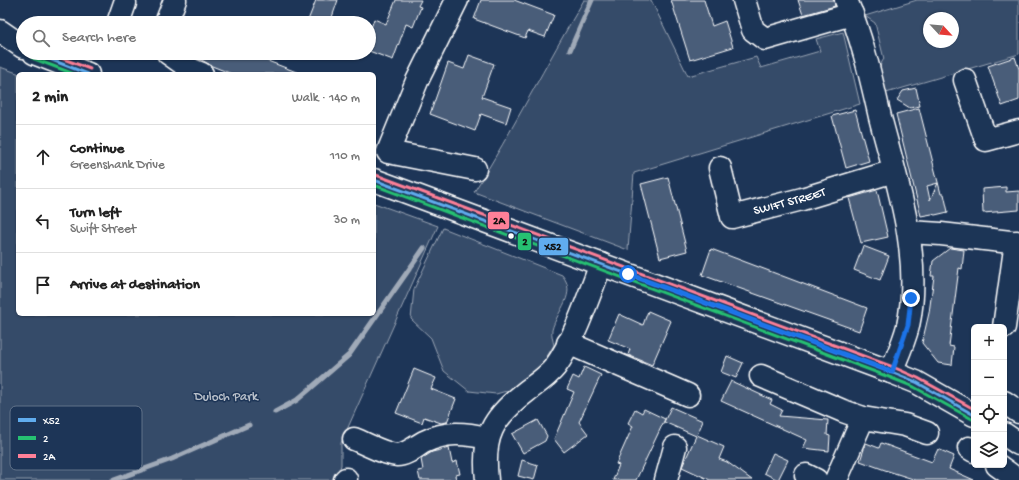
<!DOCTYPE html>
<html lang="en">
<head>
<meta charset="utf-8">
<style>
  :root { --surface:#fff; --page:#f6f6f6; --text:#222; --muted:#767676; --line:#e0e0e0 }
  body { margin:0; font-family:"Gochi Hand",sans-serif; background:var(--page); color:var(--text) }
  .controls { position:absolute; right:12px; bottom:12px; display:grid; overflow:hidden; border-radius:6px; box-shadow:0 1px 3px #0004 }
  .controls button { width:36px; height:36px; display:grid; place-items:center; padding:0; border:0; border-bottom:1px solid var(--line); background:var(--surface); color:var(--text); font:20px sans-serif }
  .compass { position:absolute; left:923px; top:12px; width:36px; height:36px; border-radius:50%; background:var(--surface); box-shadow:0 1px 3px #0004; rotate:116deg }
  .stop { position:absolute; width:12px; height:12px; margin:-9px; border:3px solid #1a73e8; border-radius:50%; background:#fff }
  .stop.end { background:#1a73e8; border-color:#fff; box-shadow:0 1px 4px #0008 }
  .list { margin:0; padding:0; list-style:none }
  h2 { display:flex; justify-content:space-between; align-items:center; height:52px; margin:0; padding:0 16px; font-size:17px }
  h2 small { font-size:13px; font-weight:400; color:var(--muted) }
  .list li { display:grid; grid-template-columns:26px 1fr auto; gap:12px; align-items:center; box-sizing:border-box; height:64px; padding:0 16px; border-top:1px solid var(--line) }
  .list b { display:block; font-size:15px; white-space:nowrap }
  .list p { margin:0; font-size:13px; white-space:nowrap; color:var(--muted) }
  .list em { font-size:13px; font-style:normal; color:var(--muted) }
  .icon { flex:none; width:22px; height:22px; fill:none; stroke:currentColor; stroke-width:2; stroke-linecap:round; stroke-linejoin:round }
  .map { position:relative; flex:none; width:1019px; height:480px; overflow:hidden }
  .search { position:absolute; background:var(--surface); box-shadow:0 1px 3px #0004; left:16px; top:16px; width:360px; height:44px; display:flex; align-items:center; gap:10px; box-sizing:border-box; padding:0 14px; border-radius:22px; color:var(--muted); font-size:15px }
  .panel { position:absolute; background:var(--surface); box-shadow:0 1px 3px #0004; left:16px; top:72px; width:360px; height:244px; border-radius:6px }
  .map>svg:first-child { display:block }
</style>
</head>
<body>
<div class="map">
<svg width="1019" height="480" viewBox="0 0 1019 480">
  <rect width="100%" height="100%" fill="#1d3557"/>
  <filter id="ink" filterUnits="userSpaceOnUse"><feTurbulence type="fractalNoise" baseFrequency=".025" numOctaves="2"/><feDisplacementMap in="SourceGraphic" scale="8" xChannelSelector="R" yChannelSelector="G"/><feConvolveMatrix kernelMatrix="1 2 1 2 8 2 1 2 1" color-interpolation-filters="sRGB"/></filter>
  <g filter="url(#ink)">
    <!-- green -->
    <g fill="#364b69" stroke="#9aa5b4" fill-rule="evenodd">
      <path d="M584,0h67l37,76 68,-19 5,11 59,-17 -4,-12 27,-7 17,72 -226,69 -6,77 -154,-58c39,-62 72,-128 110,-192z"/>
      <path d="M917,0h102v54l-133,39c-4,-12 -11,-23 -2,-34l-9,-36 -10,-7zM929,18h24v24h-24z"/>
      <path d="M0,67l20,7h-2v240h356v-111l64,23 -97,217v22l-5,15h-336z"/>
      <path d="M443,228l119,47c16,19 -5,35 -10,55 -1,4 1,11 2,15l-11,18 -15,14 -18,13 -14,4 -27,-3 -25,-20 -13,-33 -20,-19 3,-30z"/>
    </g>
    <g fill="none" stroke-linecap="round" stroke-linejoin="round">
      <!-- stream -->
      <g stroke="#a0aab8" stroke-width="5">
        <path d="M570,50l22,-50"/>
        <path d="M275,412l22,-12 52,-45 75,-107"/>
        <path d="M114,480l58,-21 77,-34"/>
      </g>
    </g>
    <!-- building -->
    <g fill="#4a5d79" stroke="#fff" fill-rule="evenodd">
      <path d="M316,0h22l-8,23h-23z"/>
      <path d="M396,0h25l-3,6 3,1 -8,20 -7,-3 -13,36 -24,-9v-17l5,-15 12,5z"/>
      <path d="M481,0h33l40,15 -9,22 -17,-6 -3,7 -51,-19z"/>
      <path d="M671,0h33l8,26 13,-5 8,26 -43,13z"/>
      <path d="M798,0h36l1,6 -32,9z"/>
      <path d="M190,53h57l52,20 -1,1h-66l-20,-8z"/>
      <path d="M469,55l25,9 -12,33 29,10 -5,16 -25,-9 -6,17 -45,-17 18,-51 16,6z"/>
      <path d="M1015,57l4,12v31l-17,6 -14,-40z"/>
      <path d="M916,88l4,18 -10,2 -13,-8 6,-9z"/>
      <path d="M919,108l22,86h3l4,18 -13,3 -3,-1 -11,2 -25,-102zM938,183l-8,17 -3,-14z"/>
      <path d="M855,110l14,51 -23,7 -14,-52z"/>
      <path d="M668,177l19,74 -27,7 -19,-74z"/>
      <path d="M1006,187v5l13,-1v19l-36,3 -1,-24z"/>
      <path d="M877,190l11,47 -27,6 -12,-45z"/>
      <path d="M863,246l26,10 -9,24 -26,-10z"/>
      <path d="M950,248l14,2 -2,19 -3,-1 -10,78 5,1 -2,18 -14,-2 -16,-20 7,-30 5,-37h-3l2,-15z"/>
      <path d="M711,249l156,59 -8,23 -157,-56z"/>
      <path d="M648,311l23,10 -19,44 -24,-10 2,-6 -22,-9 11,-26 24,11z"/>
      <path d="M727,356l16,7 -7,15 -15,-6z"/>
      <path d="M584,367l17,8 -22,47 9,12 -24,18 -10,-13 20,-47 -7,-3 6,-13 6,3z"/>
      <path d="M414,369l22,9 -5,11 25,10 -9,23 -6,1 -17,-6 -2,6 -26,-10z"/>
      <path d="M731,381l41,19 -2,4 12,6 -3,6 49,4 -1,15 3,1 -1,15 -26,-3 4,-8 -86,-39z"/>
      <path d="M671,407l32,14 -6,14 27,12 -5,12 8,3 25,18h-42l-28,-13 14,-31 -32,-14z"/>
      <path d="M635,409l7,4 2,-4 21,10 -29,61h-23l6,-15 -3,-1 17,-38 -5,-3z"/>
      <path d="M538,420l9,16 -2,5 -22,12 -11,-19z"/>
      <path d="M866,443l13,5 2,-5 51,19 6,-13 16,7 -5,13 25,11h-58l-31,-10 -25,-9z"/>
      <path d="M449,448l3,15 5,-2 3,13 -5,1 1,5h-36l-2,-9 5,-1 -2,-11 11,-7z"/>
      <path d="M773,453l15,7 -10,20 -14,-7z"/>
      <path d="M522,460l16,5 -4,15 -16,-4z"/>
    </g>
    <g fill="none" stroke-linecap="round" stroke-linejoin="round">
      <!-- minor casing -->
      <g stroke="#fff" stroke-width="25">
        <g id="minor">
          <path d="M457,0l-40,81 -29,71 87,17"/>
          <path d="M744,0l9,30 12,9 87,-25"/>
          <path d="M846,0c16,37 25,78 34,117 17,66 43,140 28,209 -4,16 -11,31 -17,46"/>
          <path d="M118,23l7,-20"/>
          <path d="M166,23l9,-23"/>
          <path d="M0,31l23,16"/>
          <path d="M34,53l54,21"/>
          <path d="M168,53l24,17 10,4"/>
          <path d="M965,80l21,60 33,-9"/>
          <path id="s1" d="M720,168l12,49 70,-18 92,-28"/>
          <path d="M374,180l517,192 25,10 58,33"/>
          <path d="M909,232l32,2 78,9"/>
          <path d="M1004,327l12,-85"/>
          <path d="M568,343l120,52"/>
          <path d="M761,376l82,35 20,7 42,7 22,8"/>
          <path d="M1004,402l15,10"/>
          <path d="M1004,434l15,10"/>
          <path d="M354,439c13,5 29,15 43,16 10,0 19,-9 27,-13 22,-11 41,-9 63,-4"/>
          <path d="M969,448l5,3"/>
          <path d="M997,465l21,15"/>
          <path d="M806,475l10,5"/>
          <path d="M345,480l1,-1"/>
          <path d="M487,480c-5,-44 5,-62 40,-89 9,-7 20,-14 28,-24 18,-24 35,-74 46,-103"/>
          <path d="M666,480l9,-33"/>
          <path d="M836,480l27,-62"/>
        </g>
      </g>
      <!-- minor -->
      <use href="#minor" stroke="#1d3557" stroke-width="22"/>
      <!-- bus-1 casing -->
      <g stroke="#1d3557" stroke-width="6">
        <g id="bus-1">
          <path d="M34,53l54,21"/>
          <path d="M374,180l517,192 25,10 58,33"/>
        </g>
      </g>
      <!-- bus-2 casing -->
      <g stroke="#1d3557" stroke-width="6">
        <g id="bus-2">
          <path d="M32,58l42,16"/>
          <path d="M374,185l515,192 25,10 58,32"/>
        </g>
      </g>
      <!-- bus-3 casing -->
      <g stroke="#1d3557" stroke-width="6">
        <g id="bus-3">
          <path d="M48,53l42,16"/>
          <path d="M376,175l517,192 25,11 56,31"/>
        </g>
      </g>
      <!-- bus-1 -->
      <use href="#bus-1" stroke="#60acee" stroke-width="3"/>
      <!-- bus-2 -->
      <use href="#bus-2" stroke="#26c172" stroke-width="3"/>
      <!-- bus-3 -->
      <use href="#bus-3" stroke="#ff8098" stroke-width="3"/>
    </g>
  </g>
  <g fill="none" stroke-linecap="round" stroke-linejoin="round" filter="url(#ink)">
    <!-- route -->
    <path stroke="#1a73e8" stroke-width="5" d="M628,274l264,98 16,-47 3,-27"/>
  </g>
  <!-- markers -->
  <circle fill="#fff" stroke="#1d3557" stroke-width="1.5" cx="511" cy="236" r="3.5"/>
  <g text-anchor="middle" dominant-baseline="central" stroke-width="3" stroke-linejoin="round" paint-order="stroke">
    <!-- street labels -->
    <g font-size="13" fill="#fff" stroke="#1d3557">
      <text stroke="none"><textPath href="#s1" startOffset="110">SWIFT STREET</textPath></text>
    </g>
    <!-- park labels -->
    <g font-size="13" fill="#b9c0ca" stroke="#1d3557">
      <text x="226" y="397">Duloch Park</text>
    </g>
  </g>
  <!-- legend -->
  <rect x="10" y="406" width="132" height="64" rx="6" fill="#1d3557" stroke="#617289" stroke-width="1"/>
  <rect x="18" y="418" width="18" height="4" fill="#60acee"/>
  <rect x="18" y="436" width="18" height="4" fill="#26c172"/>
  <rect x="18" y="454" width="18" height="4" fill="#ff8098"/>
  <g font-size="11" fill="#fff">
    <text x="43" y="424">X52</text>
    <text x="43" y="442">2</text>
    <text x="43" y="460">2A</text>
  </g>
  <g stroke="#1d3557" stroke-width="1.5">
    <rect x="487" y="211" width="23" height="19" rx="4" fill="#ff8098"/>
    <rect x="517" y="232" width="15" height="19" rx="4" fill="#26c172"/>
    <rect x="538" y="237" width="31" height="19" rx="4" fill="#60acee"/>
  </g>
  <g font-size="11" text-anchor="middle" font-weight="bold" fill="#111">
    <text x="499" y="224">2A</text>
    <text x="525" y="245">2</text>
    <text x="553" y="250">X52</text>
  </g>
</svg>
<div class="controls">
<button>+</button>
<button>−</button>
<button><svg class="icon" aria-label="locate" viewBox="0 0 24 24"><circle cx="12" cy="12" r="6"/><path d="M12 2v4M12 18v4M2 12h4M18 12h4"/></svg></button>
<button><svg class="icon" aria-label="layers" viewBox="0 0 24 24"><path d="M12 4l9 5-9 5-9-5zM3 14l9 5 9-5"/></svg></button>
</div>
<svg class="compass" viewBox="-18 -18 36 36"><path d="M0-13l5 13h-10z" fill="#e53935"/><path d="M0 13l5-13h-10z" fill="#767676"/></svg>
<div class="stop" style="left:628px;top:274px"></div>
<div class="stop end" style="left:911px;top:298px"></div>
<div class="search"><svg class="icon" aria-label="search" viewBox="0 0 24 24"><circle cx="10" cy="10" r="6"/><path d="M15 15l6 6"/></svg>Search here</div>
<section class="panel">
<h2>2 min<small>Walk · 140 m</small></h2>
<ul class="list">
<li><svg class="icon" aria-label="ahead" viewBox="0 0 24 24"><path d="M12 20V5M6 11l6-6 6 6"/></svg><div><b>Continue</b><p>Greenshank Drive</p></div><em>110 m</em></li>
<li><svg class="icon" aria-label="left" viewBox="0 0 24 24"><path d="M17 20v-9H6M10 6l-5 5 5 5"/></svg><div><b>Turn left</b><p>Swift Street</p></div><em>30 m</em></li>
<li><svg class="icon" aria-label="arrive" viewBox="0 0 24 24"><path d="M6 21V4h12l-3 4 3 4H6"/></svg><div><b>Arrive at destination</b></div></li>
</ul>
</section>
</div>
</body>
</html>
